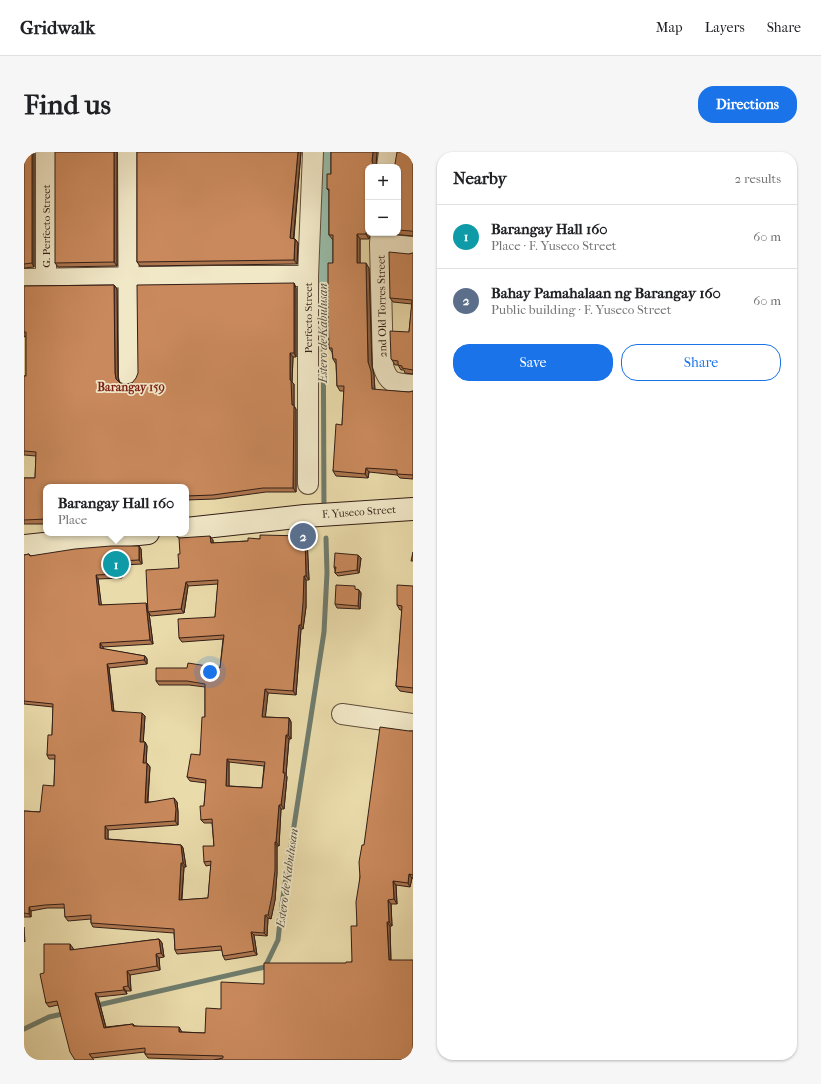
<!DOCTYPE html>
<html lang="en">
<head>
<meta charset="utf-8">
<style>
  :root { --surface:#fff; --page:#f6f6f6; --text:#202124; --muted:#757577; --line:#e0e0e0; --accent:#1a73e8 }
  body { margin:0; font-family:"IM FELL French Canon",serif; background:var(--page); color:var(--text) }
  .controls { position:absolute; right:12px; top:12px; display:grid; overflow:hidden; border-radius:8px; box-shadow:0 1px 3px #0004 }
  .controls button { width:36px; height:36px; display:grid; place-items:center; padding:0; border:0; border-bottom:1px solid var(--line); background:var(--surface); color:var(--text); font:20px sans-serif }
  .you { position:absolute; left:186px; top:520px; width:14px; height:14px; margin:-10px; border:3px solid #fff; border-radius:50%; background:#1a73e8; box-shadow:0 0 0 6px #1a73e833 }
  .badge { display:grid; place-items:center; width:26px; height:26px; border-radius:50%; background:var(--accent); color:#fff; font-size:13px; font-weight:700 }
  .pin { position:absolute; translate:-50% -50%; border:2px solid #fff; box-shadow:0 1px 4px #0006 }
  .popup { position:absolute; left:19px; top:332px; width:146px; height:52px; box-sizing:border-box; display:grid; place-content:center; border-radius:8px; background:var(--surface); filter:drop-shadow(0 1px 3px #0005); font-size:13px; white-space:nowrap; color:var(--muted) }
  .popup b { font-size:15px; color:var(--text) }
  .popup::after { content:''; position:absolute; left:50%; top:100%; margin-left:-8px; border:8px solid transparent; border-top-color:var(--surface) }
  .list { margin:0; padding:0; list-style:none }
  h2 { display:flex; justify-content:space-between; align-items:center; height:52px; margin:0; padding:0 16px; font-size:17px }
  h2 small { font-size:13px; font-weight:400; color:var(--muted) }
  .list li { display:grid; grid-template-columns:26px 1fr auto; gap:12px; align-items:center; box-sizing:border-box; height:64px; padding:0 16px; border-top:1px solid var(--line) }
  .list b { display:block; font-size:15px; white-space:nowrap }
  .list p { margin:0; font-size:13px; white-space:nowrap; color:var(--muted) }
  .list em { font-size:13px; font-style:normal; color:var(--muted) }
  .actions { display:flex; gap:8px; padding:12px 16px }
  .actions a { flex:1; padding:9px 0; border:1px solid var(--accent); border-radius:16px; text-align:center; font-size:14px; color:var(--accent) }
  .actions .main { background:var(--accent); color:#fff }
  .map { position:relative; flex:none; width:389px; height:908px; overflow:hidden; border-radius:16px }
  header { display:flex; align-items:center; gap:24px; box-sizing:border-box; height:56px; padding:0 20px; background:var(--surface); border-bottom:1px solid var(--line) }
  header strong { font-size:19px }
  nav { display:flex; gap:22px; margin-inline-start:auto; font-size:14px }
  .intro { display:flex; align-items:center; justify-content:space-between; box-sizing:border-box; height:96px; padding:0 24px }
  h1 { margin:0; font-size:28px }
  .button { padding:10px 18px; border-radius:16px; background:var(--accent); color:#fff; font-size:14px; font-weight:700 }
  main { display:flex; gap:24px; padding:0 24px }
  aside { flex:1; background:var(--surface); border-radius:16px; box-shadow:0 1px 3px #0004 }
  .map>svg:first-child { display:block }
</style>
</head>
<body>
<header>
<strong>Gridwalk</strong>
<nav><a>Map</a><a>Layers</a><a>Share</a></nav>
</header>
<div class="intro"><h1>Find us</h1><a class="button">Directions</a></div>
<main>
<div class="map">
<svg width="389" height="908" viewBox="0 0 389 908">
  <rect width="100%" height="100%" fill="#eadbab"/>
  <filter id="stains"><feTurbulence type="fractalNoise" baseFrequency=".005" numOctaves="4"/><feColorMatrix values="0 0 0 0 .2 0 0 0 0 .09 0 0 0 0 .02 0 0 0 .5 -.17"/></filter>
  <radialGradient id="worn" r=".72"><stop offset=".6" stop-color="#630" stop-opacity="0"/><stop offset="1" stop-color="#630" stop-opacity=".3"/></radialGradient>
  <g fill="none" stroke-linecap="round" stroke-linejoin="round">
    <!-- stream -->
    <g stroke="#6f7c6d" stroke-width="5">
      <path d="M299,124l1,234"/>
      <path d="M70,854l171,-39 13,-27 4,-36 42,-272 3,-59 -1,-35"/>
      <path d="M0,877l25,-12 18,-4"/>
    </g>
    <!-- river -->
    <path stroke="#98bba7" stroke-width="30" d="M299,0v124"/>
    <!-- street casing -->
    <g stroke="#604d3b" stroke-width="22">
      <g id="street">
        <path d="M22,0v126"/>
        <path d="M104,0l1,225"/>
        <path d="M363,15l2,-15"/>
        <path d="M357,81l-1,11 3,122c6,19 12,17 30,19"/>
        <path d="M356,92l33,3"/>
        <path d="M0,127l187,-3h97"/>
        <path d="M284,332v-208l5,-124"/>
        <path d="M318,562l71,10"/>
      </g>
    </g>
    <!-- secondary casing -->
    <g stroke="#321e16" stroke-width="24">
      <g id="secondary">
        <path d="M162,377l119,-13 108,-7"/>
        <path d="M0,394l124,-13"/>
      </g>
    </g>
    <!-- street -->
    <use href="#street" stroke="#f1e8c8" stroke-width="20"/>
    <!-- secondary -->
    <use href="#secondary" stroke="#f1e8c8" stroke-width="22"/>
  </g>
  <!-- wall -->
  <g fill="#ad764f" stroke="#321e16" fill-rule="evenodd">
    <path d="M0,0h10v115l-10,1z"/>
    <path d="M93,0v114l-59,1 -3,-4z"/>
    <path d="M113,0h164l-7,86 1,1 3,4 -1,21 -157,2 -3,-4z"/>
    <path d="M307,0h46l-1,13 -8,2v66l1,6h-9v24l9,5 3,98 2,9 1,15 34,2 4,-1v88l-13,-1 -3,-3 -28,-3 -1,6 -32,-2 -3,-5 9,-46 2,-34h-4l-3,-5 -1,-22 -3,-5 -1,-7 -3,-4 4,-85v-23l-4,-5v-44l-2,-2 4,-15z"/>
    <path d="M389,0v84l-21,-2v-1h6v-66l-3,-3z"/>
    <path d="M389,101v121l-8,-1 -1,-3h-3l-3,-5h-3l-3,-5 17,-28 3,-28 -19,-2 -3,-4 19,-44z"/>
    <path d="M270,131l2,5v69h-3l-1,25 2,2v22l2,3v83h-30l-51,7 -29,1v-13h-140v37h-22v-46h11l1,-22 -12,-1v-79h2v-40l-2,1v-51l90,-1 3,4 1,88 1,4 1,2 6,1 6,-1z"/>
    <path d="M281,384l2,3 2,41h-3v27l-3,22h-2l-5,66 -28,-2 -3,24 24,1 2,4v17h-2l-3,36 1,2 -3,32h-3l-2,37h-2v27l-2,27 -4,19 -3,-1 -1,18 -13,-1 3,20 -32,5 -2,-4 -1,-6 -45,4 -2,-4 -1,-17 -81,-6 -2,-4v-4l-23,2 -3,-4v-9h-18l-16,3v6h-7v-106l16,1 14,-26 1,-27h-6l-2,-4 5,-20 1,-28 -29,-3v-149l5,-1 2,2 108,-10 2,3 1,15 -20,1v13l-24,1 3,26 47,1 31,-38 1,-14 33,-14v3l35,-2 12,-2zM194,432l-3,33 -36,21 3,4 41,-3 -3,29 -64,13 3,4h30l16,2v30l-5,38 -13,22 3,4 16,2 -2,23 -3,14 3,3h8l2,23 -10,16 2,4 5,-1 -3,33 -26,2 2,-33h2l-3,-19 -2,-3 -73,-6v-9l70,-5v-13l-1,-10h-29l2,-35 -3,-4h-1l1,-17 -2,-4h-2l2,-26 -31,-5 -5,-43 38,-4v-5l-2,-3 -42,-7v-2l50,-3 -4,-31 2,3 33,-3 4,-27zM205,610l35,4 -2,22 -33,-2z"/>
    <path d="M337,406l-2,15 -21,3 -3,-3v-3l-1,-3z"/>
    <path d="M389,434v107l-13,-2 -4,-5 6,-76h-2l-3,-5z"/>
    <path d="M333,437l2,1 2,3 -1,16 -23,-1 -2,-4z"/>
    <path d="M385,579h4v147h-1l-2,9 -14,-2 1,19h-6l1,22h-2l1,34 22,100h-207l-58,-2 -3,-4v-2l-53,6 -34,-53 -9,2 -3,-4 -2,-30 29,-25v2l86,-11 3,4 2,14 -5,1 1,12 -30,5 1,16h-5l1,3 -29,3 8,30 27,-3 2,2 47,6 23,1 16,-24 43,-25 88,-22 5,-36 3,-49 4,-32z"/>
  </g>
  <!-- shaded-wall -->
  <g fill="#8d6040" stroke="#321e16">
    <path d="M8,0h2v115l-2,-4z"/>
    <path d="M90,0h3v114l-3,-4z"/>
    <path d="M274,0h3l-8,91 -3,-5z"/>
    <path d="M349,0h4l-1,15h-3v-1l-1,-5z"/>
    <path d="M344,71v10h2l-1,6 -3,-5z"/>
    <path d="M333,82l3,5v29l-3,-5z"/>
    <path d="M271,87l3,4 -1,21 -3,-4z"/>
    <path d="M342,111l3,5 3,98 2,9 1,19 -3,-5 -4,-27z"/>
    <path d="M270,131l2,5v69l-2,-4z"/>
    <path d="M90,133l3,4 1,88 1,6 -3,-4 -1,-6z"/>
    <path d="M266,201l3,4 -1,25 2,2v22l2,3v83l-3,-4 -1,-83 -2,-25z"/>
    <path d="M342,316l3,4 -1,6 -3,-4z"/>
    <path d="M186,384l3,4v7l-2,-4z"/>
    <path d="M281,384l2,3 2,41 -3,-4z"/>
    <path d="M115,394l2,3 1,15 -3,-4z"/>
    <path d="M334,403l3,3 -2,15 -2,-3z"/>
    <path d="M95,409l3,4v13l-3,-4z"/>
    <path d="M72,423l2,4 4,30 -3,-4z"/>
    <path d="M280,424l2,4v27l-3,22 -2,-4z"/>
    <path d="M162,430l2,4 -4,27 -3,-4z"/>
    <path d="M335,438l2,3 -1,16 -2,-3z"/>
    <path d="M122,451l2,3v6l1,1 4,31 -3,-4z"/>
    <path d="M275,473l2,4 -5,66 -3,-4z"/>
    <path d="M76,491l3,4v5l-3,-4z"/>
    <path d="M121,504l2,3v5l-3,-4z"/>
    <path d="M83,512l2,4 5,46 -2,-3z"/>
    <path d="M241,537l3,4 -3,28 -3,-4z"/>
    <path d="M118,561l3,3 -2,30 -3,-4z"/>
    <path d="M265,566l2,4v17l-3,-4z"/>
    <path d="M262,583l3,4 -3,36 1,2 -3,32 -3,-4 2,-32z"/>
    <path d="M121,590l2,4 -1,21 -3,-4z"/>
    <path d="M203,607l2,3v27l-3,-3z"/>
    <path d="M123,611l3,4 -3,39 -2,-3z"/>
    <path d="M150,646l3,4 1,10v13l-3,-4z"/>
    <path d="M255,653l2,4 -2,37 -3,-4z"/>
    <path d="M81,674l3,4v13l-3,-4z"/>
    <path d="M251,690l2,4v27l-2,27 -4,19 -3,-4z"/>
    <path d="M157,693l2,3 3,19 -3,-4z"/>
    <path d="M157,711l3,4 -3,37 -2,-4z"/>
    <path d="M385,722l3,4 -2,9 -2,-4z"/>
    <path d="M369,729l3,4 1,19 -3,-5z"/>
    <path d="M364,748l3,4 1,22 -3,-4z"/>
    <path d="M5,755l2,4v6l-2,-3z"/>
    <path d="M241,763l3,3 -1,18 -3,-3z"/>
    <path d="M363,770l3,4 1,38 -2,-4z"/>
    <path d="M0,775l1,15 -1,-1z"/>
    <path d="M227,780l3,3 3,20 -3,-4z"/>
    <path d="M135,787l3,4 2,14 -3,-4z"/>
    <path d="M46,792l3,4v6l-3,-4z"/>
    <path d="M132,802l3,4 1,12 -3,-4z"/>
    <path d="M103,819l3,4 1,16 -3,-5z"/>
    <path d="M99,835l3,4 1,3 -3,-4z"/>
    <path d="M71,841l3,4 9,35 -3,-4z"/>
    <path d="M155,875l3,5 -1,4 -2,-4z"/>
  </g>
  <!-- building -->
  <g fill="#c9895c" stroke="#321e16" fill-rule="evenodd">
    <path d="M0,0h8v111l-8,1z"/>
    <path d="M31,0h59v110l-59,1z"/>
    <path d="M113,0h161l-8,86 5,1 -1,21 -157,2z"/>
    <path d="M307,0h42l-1,9 2,6h-6v56l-2,11h-9v29h9l2,99 3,9 1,18 37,3 4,-1v84l-16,-1v-4l-31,-2 -1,6 -32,-3 3,-47 6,1 2,-39h-7l-1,-27h-3l-1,-11h-3l-1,-35v-50h5v-28h-4v-46h-2v-15h4z"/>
    <path d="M373,0h16v80l-2,-1 -13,-1v-63h-4l1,-3z"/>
    <path d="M365,100l20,2 4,-1v117l-11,-2v-2l-4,-1v-4l-6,-1 -1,-1 -1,-28 19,1 3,-32 -22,-2z"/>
    <path d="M270,131v70h-4v27h1l1,25h2l-1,83h-30l-50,7 -27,1v-9h-140v32l-22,1v-42h11l1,-26 -12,-1v-75h2v-44h-2v-46l90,-1 1,88 1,6 4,4 6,1 6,-1 4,-5 2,-5 -1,-88z"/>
    <path d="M236,383l45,1 1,40h-2l-1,27 -2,22h-2l-6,66 -28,-2 -3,28 27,1 -1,17h-2l-3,38h2l-4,32h-2l-3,37h-1v28l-3,26 -4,19h-3l-1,18 -13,-1 3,19 -31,5 -2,-10 -46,4 -1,-21 -83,-6v-8l-26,2 -1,-13 -19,1 -16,2v7l-5,-1v-102l16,1 3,-27 11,1 1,-31h-8l1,-20h4l1,-31 -29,-3v-146l5,-1 1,2 45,-7 36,-3h28v14l-20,1v13l-23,1 3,30 47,-2 4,37 -50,3v5l45,8 -1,4 -37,4 5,47 30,2 -2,29h5l-2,21h4l-2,40 29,-5 2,11 -1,12 -70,5v13l76,6 2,18h-2l-2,37 29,-2 3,-37 -7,1 -1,-16h11l-2,-27 -11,1 -1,-14h4l2,-26 -19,-3 4,-23 9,1 2,-38h3v-33l-18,-3h-31v-13h31l1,-5 32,5 4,-33 -45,3 -1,-19 37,-2 3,-37 -32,2 -5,27 -33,3 -2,-42 33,-2 -1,-14h2l-1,-16 31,-2 1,7 37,-2v-3l12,1zM203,607l38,3 -3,26 -36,-2z"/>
    <path d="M389,400v9h-2z"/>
    <path d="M311,401l23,2 -1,15 -22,3 1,-6h-2z"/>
    <path d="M312,433l19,1v3l4,1 -1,16 -23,-2z"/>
    <path d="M373,433l16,1v102l-17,-2 6,-80 -5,-1z"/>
    <path d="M356,575l29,4h4v144l-4,-1 -1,9 -15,-2 1,18 -6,1 1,22h-2l2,38h24v100h-199l9,-2v-2l-78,-2v-6l-56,6 5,6h-19l-5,-8 -13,-51 -11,2 -6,-29 4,-1v-29h26v6l89,-11 2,14 -5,1 1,12 -30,5 1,15 -5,1 1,3 -29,3 9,35 29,-4v2l46,1v5l26,1 1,-25 15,1v-27l43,2v-21h82v-1h6l-1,-36h6l-1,-24 4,-25 -1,-15 3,-17h2z"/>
  </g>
  <g text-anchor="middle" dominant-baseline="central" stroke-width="3.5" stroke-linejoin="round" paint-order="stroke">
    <!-- street labels -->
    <g font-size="11" fill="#321e16" stroke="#f1e8c8">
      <text transform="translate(22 74) rotate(-90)">G. Perfecto Street</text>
      <text transform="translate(358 154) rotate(-91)">2nd Old Torres Street</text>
      <text transform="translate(284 166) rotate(-90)">Perfecto Street</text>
      <text transform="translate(335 360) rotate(-4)">F. Yuseco Street</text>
    </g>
    <!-- water labels -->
    <g font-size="12" font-style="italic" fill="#514d42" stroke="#f1e8c8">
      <text transform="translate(299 181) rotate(-90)">Estero de Kabulusan</text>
      <text transform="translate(263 726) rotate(-82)">Estero de Kabulusan</text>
    </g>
    <!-- neighbourhood labels -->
    <g font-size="12" font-weight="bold" fill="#7a1f14" stroke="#f1e8c8">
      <text x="107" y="235">Barangay 159</text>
    </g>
  </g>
  <rect width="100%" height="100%" filter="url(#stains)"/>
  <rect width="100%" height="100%" fill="url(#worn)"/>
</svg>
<div class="controls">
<button>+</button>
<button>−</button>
</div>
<div class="you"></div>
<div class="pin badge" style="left:92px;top:412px;background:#0f9aa8">1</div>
<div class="popup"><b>Barangay Hall 160</b>Place</div>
<div class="pin badge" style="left:279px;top:384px;background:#5c6f8a">2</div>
</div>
<aside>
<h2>Nearby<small>2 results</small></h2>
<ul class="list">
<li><span class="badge" style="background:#0f9aa8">1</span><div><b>Barangay Hall 160</b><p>Place · F. Yuseco Street</p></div><em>60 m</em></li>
<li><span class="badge" style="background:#5c6f8a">2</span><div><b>Bahay Pamahalaan ng Barangay 160</b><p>Public building · F. Yuseco Street</p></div><em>60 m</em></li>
</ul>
<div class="actions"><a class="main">Save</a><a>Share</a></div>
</aside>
</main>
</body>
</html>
